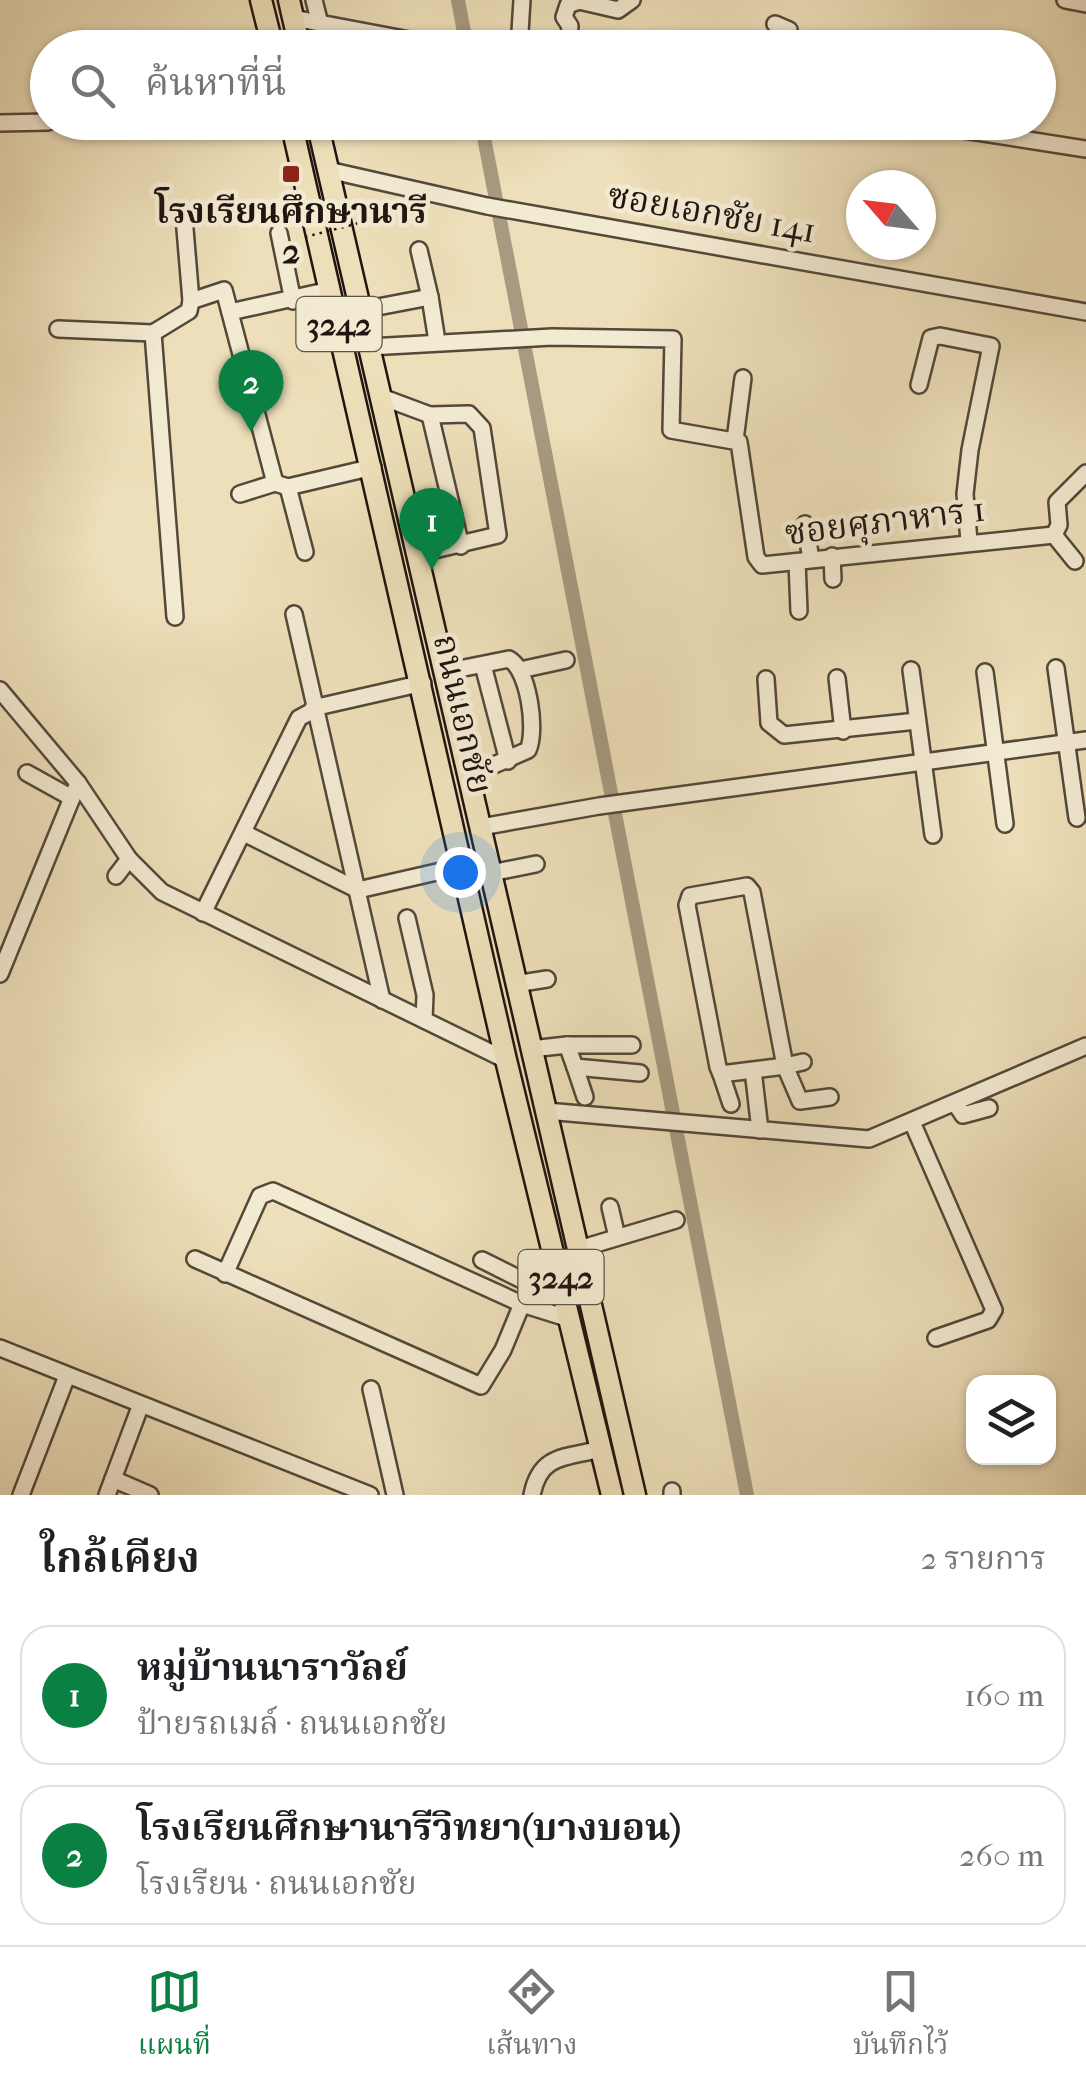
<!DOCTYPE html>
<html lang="th">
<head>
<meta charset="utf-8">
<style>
  :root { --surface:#fff; --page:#f2f2f2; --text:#202124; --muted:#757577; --line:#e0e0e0; --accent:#0b8043 }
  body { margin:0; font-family:"IM FELL French Canon","Noto Serif Thai",serif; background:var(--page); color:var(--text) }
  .controls { position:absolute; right:30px; bottom:30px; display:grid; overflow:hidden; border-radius:20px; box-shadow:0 2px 8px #0004 }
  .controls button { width:90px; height:90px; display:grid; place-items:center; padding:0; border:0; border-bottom:2px solid var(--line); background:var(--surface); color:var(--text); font:50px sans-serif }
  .compass { position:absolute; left:846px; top:170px; width:90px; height:90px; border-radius:50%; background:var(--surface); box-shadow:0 2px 8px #0004; rotate:298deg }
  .you { position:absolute; left:460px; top:872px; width:35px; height:35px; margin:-25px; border:8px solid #fff; border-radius:50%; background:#1a73e8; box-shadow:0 0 0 15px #1a73e833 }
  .badge { display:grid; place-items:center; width:65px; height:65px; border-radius:50%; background:var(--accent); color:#fff; font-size:32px; font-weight:700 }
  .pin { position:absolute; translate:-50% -82px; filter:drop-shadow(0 2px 5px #0008) }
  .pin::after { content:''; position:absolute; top:52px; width:35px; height:30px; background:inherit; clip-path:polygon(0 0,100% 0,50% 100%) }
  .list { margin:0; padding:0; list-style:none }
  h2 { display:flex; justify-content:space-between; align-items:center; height:130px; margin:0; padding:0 40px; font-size:42px }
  h2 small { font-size:32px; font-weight:400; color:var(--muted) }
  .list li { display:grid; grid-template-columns:65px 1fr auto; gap:30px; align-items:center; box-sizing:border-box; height:140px; margin:0 20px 20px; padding:0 20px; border:2px solid var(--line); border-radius:30px }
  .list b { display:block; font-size:38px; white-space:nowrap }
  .list p { margin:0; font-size:32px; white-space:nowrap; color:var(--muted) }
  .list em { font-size:32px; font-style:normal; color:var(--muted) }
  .icon { flex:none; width:55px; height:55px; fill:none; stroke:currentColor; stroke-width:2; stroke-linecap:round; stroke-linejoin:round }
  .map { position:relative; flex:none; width:1086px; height:1495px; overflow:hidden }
  .search { position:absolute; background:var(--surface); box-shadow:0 2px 8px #0004; left:30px; right:30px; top:30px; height:110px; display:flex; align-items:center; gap:25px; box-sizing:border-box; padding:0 35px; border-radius:55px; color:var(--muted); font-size:38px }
  .sheet { height:450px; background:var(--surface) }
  nav { display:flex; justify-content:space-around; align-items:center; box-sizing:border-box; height:140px; border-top:2px solid var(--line); background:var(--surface); font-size:28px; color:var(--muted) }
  nav a { display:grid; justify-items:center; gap:5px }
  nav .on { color:var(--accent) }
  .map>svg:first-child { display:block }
</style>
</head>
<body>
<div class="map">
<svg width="1086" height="1495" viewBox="0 0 1086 1495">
  <rect width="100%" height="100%" fill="#eddfb9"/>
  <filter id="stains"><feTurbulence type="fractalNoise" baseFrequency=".002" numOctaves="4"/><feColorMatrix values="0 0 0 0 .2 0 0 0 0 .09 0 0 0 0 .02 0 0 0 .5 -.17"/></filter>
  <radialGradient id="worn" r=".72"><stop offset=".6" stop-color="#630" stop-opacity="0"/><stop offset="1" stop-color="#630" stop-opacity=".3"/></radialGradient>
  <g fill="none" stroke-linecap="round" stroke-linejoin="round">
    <!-- canal -->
    <g stroke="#a79a80" stroke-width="14">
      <path d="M458,0l9,48"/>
      <path d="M481,122l266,1373"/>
    </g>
    <!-- minor casing -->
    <g stroke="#53483a" stroke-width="20">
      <g id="minor">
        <path d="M314,0l5,20"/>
        <path d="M1065,0l21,4"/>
        <path d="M293,18l143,27 51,-2 28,5"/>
        <path d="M775,24l14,6 -3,18"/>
        <path d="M519,48l3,-48"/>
        <path d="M568,48l2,-22 -6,-9 4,-12 11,-4 39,9 14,-10"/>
        <path d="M912,122l174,27"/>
        <path d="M0,123l48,-1"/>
        <path d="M613,125l1,-3"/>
        <path d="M328,170l159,36 599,106"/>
        <path d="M184,217l7,84"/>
        <path d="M279,233l14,68"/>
        <path d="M430,297l6,38"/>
        <path d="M362,310l68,-13 -11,-47"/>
        <path d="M230,312l100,-22"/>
        <path d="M58,329l95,4 36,-22 2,-10 33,-11 51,193 13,4 85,-20"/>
        <path d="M153,333l22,284"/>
        <path d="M369,347l183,-10 121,2 -2,91 68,12 17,115 6,8 292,-30"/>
        <path d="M919,385l12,-47 9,-2 51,10 -21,104 -5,44 4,47"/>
        <path d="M379,396l51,19 39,-1 13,14 16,107 -81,19"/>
        <path d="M430,415l31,131"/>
        <path d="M735,440l8,-62"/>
        <path d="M288,487l17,65"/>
        <path d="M240,494l35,-11"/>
        <path d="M805,524l6,35"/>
        <path d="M1054,535l5,-10 -2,-23 29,-29"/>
        <path d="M1054,535l21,26"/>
        <path d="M832,556l1,23"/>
        <path d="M797,562l2,49"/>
        <path d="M294,614l88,386"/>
        <path d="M483,665l25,96"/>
        <path d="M1056,668l21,150"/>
        <path d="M520,670l46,-10"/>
        <path d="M911,670l22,165"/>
        <path d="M444,672l65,-13c20,11 28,72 19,91l-59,26"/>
        <path d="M985,672l20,152"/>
        <path d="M837,678l6,53"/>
        <path d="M766,679l3,44 15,12 133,-14"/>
        <path d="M0,690l78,93 51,76 33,33 344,168"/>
        <path d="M313,708l110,-25"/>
        <path d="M27,773l45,25"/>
        <path d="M481,827l118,-21 487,-66"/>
        <path d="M244,833l114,57 105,-24"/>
        <path d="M491,873l45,-9"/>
        <path d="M116,876l13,-17"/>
        <path d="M203,913l96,-195 15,-8"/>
        <path d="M407,918l18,77 -1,25"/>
        <path d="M0,974l78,-191"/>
        <path d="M515,984l32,-5"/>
        <path d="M567,1045h65"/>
        <path d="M531,1049l36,-4 8,22 65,6"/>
        <path d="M803,1062l-18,4 15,35 30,-4"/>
        <path d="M575,1067l10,30"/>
        <path d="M753,1070l32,-4 -33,-174 -5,-6 -57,10 -3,9 31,162 3,7 32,-4 7,60"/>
        <path d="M721,1074l10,30"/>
        <path d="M955,1103l8,12 26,-7"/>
        <path d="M546,1111l323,28 217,-93"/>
        <path d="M912,1122l82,188 -6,10 -52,18"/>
        <path d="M610,1207l7,30"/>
        <path d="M579,1249l97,-29"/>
        <path d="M195,1259l286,127 22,-36 19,-46 -249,-113 -13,5 -35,78"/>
        <path d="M482,1260l46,23 33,-2"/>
        <path d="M522,1304l48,15"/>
        <path d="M0,1348l370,147"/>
        <path d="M371,1389l24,106"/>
        <path d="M113,1479l37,16"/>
        <path d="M672,1491v4"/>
        <path d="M21,1495l46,-119"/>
        <path d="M107,1495l33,-88"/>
        <path d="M532,1495c8,-41 33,-37 69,-46"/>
      </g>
    </g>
    <!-- major casing -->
    <g stroke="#201510" stroke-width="25">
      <g id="major">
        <path d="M261,0l12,48"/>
        <path d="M289,0l11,48"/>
        <path d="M291,122l215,938 106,435"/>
        <path d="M317,122l318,1373"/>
      </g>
    </g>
    <!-- minor -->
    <use href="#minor" stroke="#f3ead2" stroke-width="15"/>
    <!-- major -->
    <use href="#major" stroke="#eddfb9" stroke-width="20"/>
    <!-- path-bridge -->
    <path stroke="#201510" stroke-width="2.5" stroke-dasharray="2.5 5" stroke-linecap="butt" d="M305,237l54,-14"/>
  </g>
  <!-- markers -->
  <rect fill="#8f2418" stroke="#f3ead2" stroke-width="4" x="281" y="164" width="20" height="20" rx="5"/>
  <g text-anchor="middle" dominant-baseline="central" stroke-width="9" stroke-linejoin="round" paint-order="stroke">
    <!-- shield labels -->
    <g fill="#f3ead2" stroke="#5f554a" stroke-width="2.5">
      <rect x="296.5" y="297" width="85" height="54" rx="8"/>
      <rect x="518.5" y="1250" width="85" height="54" rx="8"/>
    </g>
    <g font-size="32" font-weight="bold" fill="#201510">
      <text x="339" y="324">3242</text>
      <text x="561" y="1277">3242</text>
    </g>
    <!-- poi labels -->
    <g font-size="35" font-weight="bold" fill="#201510" stroke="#f3ead2">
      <text x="291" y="211">โรงเรียนศึกษานารี<tspan x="291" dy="40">2</tspan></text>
    </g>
    <!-- street labels -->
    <g font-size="35" fill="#201510" stroke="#f3ead2">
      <text transform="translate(712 213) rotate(10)">ซอยเอกชัย 141</text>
      <text transform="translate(885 521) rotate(-7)">ซอยศุภาหาร 1</text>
      <text transform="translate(463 714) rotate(77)">ถนนเอกชัย</text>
    </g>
  </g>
  <rect width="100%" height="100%" filter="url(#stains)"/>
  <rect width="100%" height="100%" fill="url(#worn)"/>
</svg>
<div class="controls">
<button><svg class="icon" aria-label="layers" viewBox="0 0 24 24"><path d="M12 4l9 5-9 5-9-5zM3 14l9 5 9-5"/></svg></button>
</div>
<svg class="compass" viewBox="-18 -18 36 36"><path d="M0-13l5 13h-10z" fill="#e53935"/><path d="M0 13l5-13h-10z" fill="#757577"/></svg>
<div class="you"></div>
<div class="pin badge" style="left:432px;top:570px">1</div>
<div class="pin badge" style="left:251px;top:432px">2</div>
<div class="search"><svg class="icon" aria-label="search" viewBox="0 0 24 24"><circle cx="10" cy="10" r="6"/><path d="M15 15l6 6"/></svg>ค้นหาที่นี่</div>
</div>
<section class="sheet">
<h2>ใกล้เคียง<small>2 รายการ</small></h2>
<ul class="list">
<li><span class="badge">1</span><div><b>หมู่บ้านนาราวัลย์</b><p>ป้ายรถเมล์ · ถนนเอกชัย</p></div><em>160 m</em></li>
<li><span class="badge">2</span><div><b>โรงเรียนศึกษานารีวิทยา(บางบอน)</b><p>โรงเรียน · ถนนเอกชัย</p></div><em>260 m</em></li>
</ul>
</section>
<nav>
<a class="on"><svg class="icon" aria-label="map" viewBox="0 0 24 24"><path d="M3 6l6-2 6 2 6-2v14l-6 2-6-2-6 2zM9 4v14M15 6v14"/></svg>แผนที่</a>
<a><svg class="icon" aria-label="directions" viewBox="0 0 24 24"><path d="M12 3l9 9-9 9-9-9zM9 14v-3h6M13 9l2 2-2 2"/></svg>เส้นทาง</a>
<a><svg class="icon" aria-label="saved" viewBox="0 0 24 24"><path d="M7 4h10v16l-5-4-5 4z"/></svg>บันทึกไว้</a>
</nav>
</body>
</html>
